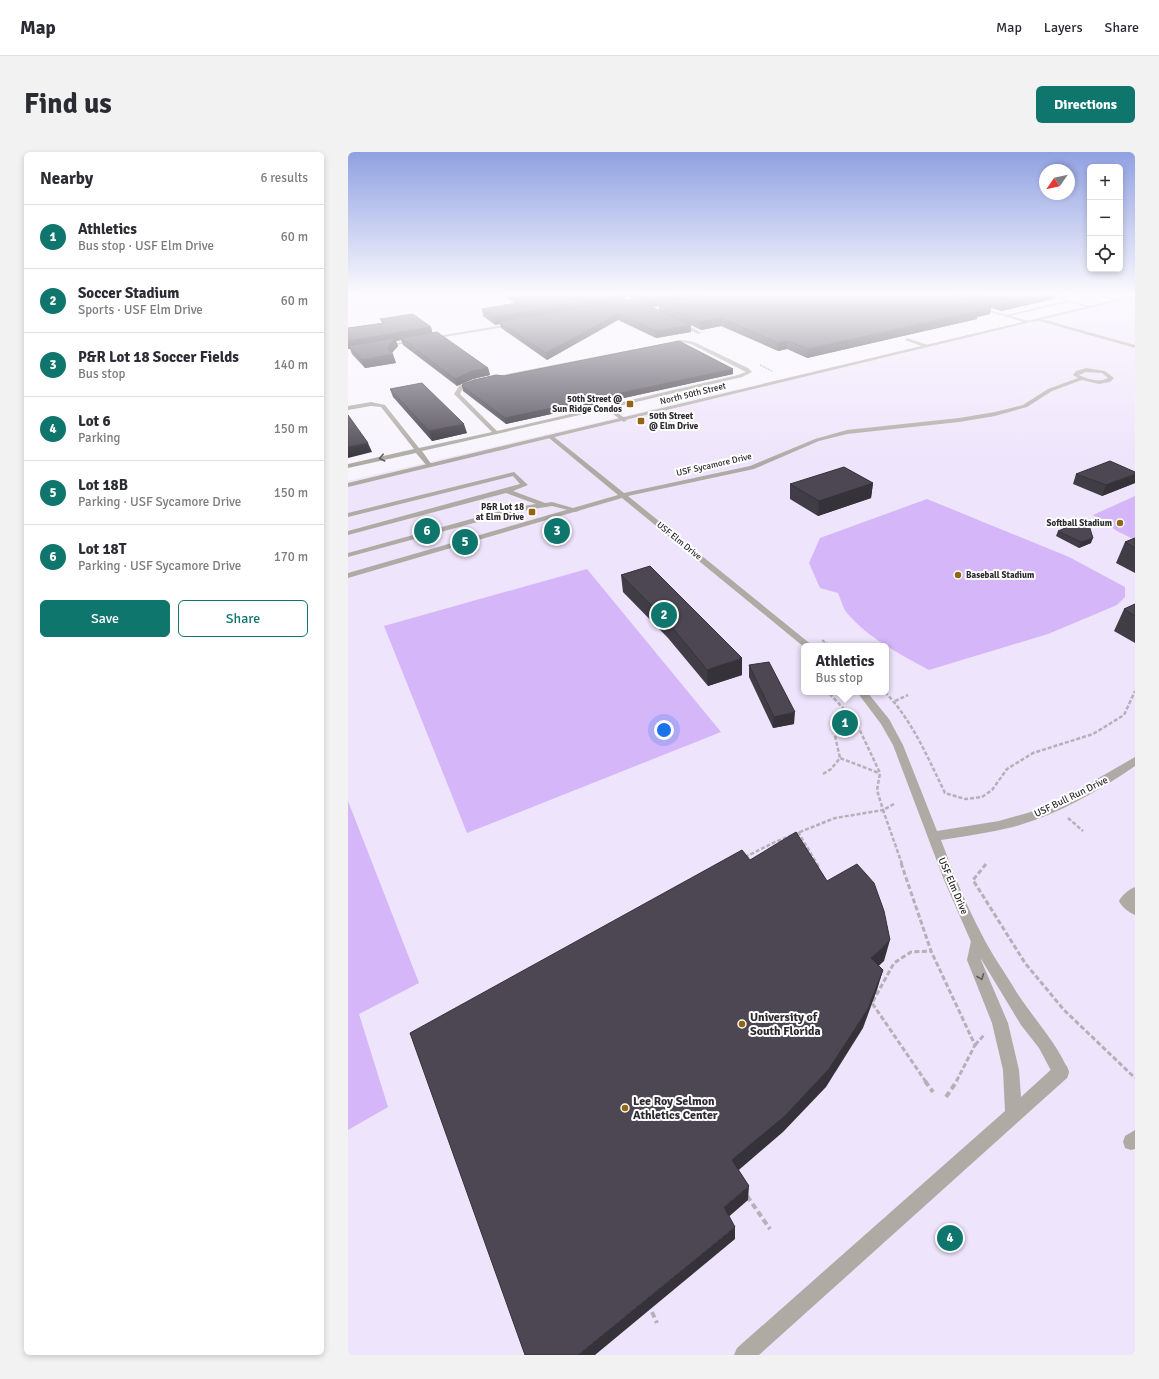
<!DOCTYPE html>
<html lang="en">
<head>
<meta charset="utf-8">
<style>
  :root { --surface:#fff; --page:#f2f2f3; --text:#2b2b33; --muted:#7c7c81; --line:#e1e1e2; --accent:#0f766e }
  body { margin:0; font-family:Signika,sans-serif; background:var(--page); color:var(--text) }
  .controls { position:absolute; right:12px; top:12px; display:grid; overflow:hidden; border-radius:6px; box-shadow:0 2px 6px #0003 }
  .controls button { width:36px; height:36px; display:grid; place-items:center; padding:0; border:0; border-bottom:1px solid var(--line); background:var(--surface); color:var(--text); font:20px sans-serif }
  .compass { position:absolute; left:691px; top:12px; width:36px; height:36px; border-radius:50%; background:var(--surface); box-shadow:0 2px 6px #0003; rotate:236deg }
  .you { position:absolute; left:316px; top:578px; width:14px; height:14px; margin:-10px; border:3px solid #fff; border-radius:50%; background:#1a73e8; box-shadow:0 0 0 6px #1a73e833 }
  .badge { display:grid; place-items:center; width:26px; height:26px; border-radius:50%; background:var(--accent); color:#fff; font-size:13px; font-weight:700 }
  .pin { position:absolute; translate:-50% -50%; border:2px solid #fff; box-shadow:0 1px 4px #0006 }
  .popup { position:absolute; left:453px; top:491px; width:88px; height:52px; box-sizing:border-box; display:grid; place-content:center; border-radius:6px; background:var(--surface); filter:drop-shadow(0 1px 3px #0005); font-size:13px; white-space:nowrap; color:var(--muted) }
  .popup b { font-size:15px; color:var(--text) }
  .popup::after { content:''; position:absolute; left:50%; top:100%; margin-left:-8px; border:8px solid transparent; border-top-color:var(--surface) }
  .list { margin:0; padding:0; list-style:none }
  h2 { display:flex; justify-content:space-between; align-items:center; height:52px; margin:0; padding:0 16px; font-size:17px }
  h2 small { font-size:13px; font-weight:400; color:var(--muted) }
  .list li { display:grid; grid-template-columns:26px 1fr auto; gap:12px; align-items:center; box-sizing:border-box; height:64px; padding:0 16px; border-top:1px solid var(--line) }
  .list b { display:block; font-size:15px; white-space:nowrap }
  .list p { margin:0; font-size:13px; white-space:nowrap; color:var(--muted) }
  .list em { font-size:13px; font-style:normal; color:var(--muted) }
  .actions { display:flex; gap:8px; padding:12px 16px }
  .actions a { flex:1; padding:9px 0; border:1px solid var(--accent); border-radius:6px; text-align:center; font-size:14px; color:var(--accent) }
  .actions .main { background:var(--accent); color:#fff }
  .icon { flex:none; width:22px; height:22px; fill:none; stroke:currentColor; stroke-width:2; stroke-linecap:round; stroke-linejoin:round }
  .map { position:relative; flex:none; width:787px; height:1203px; overflow:hidden; border-radius:6px }
  header { display:flex; align-items:center; gap:24px; box-sizing:border-box; height:56px; padding:0 20px; background:var(--surface); border-bottom:1px solid var(--line) }
  header strong { font-size:19px }
  nav { display:flex; gap:22px; margin-inline-start:auto; font-size:14px }
  .intro { display:flex; align-items:center; justify-content:space-between; box-sizing:border-box; height:96px; padding:0 24px }
  h1 { margin:0; font-size:28px }
  .button { padding:10px 18px; border-radius:6px; background:var(--accent); color:#fff; font-size:14px; font-weight:700 }
  main { display:flex; gap:24px; padding:0 24px }
  aside { flex:1; background:var(--surface); border-radius:6px; box-shadow:0 2px 6px #0003 }
  .map>svg:first-child { display:block }
</style>
</head>
<body>
<header>
<strong>Map</strong>
<nav><a>Map</a><a>Layers</a><a>Share</a></nav>
</header>
<div class="intro"><h1>Find us</h1><a class="button">Directions</a></div>
<main>
<aside>
<h2>Nearby<small>6 results</small></h2>
<ul class="list">
<li><span class="badge">1</span><div><b>Athletics</b><p>Bus stop · USF Elm Drive</p></div><em>60 m</em></li>
<li><span class="badge">2</span><div><b>Soccer Stadium</b><p>Sports · USF Elm Drive</p></div><em>60 m</em></li>
<li><span class="badge">3</span><div><b>P&amp;R Lot 18 Soccer Fields</b><p>Bus stop</p></div><em>140 m</em></li>
<li><span class="badge">4</span><div><b>Lot 6</b><p>Parking</p></div><em>150 m</em></li>
<li><span class="badge">5</span><div><b>Lot 18B</b><p>Parking · USF Sycamore Drive</p></div><em>150 m</em></li>
<li><span class="badge">6</span><div><b>Lot 18T</b><p>Parking · USF Sycamore Drive</p></div><em>170 m</em></li>
</ul>
<div class="actions"><a class="main">Save</a><a>Share</a></div>
</aside>
<div class="map">
<svg width="787" height="1203" viewBox="0 0 787 1203">
  <rect width="100%" height="100%" fill="#f8f4fd"/>
  <!-- built -->
  <g fill="#eee4fb" fill-rule="evenodd">
    <path d="M700,141h82l-43,10z"/>
    <path d="M787,144v1059h-787v-874zM456,494h82v46h-82z"/>
  </g>
  <!-- green -->
  <g fill="#d5b6f9">
    <path d="M787,344v44l-18,-9 -24,-16z"/>
    <path d="M579,347l142,58 56,30v10l-8,8 -69,29 -119,36c-29,-16 -60,-31 -82,-57 -4,-5 -6,-13 -9,-20l-18,-5 -11,-25 11,-25z"/>
    <path d="M239,417l134,163 -254,101 -83,-207z"/>
    <path d="M0,649l71,182 -60,31 29,93 -40,23z"/>
  </g>
  <g fill="none" stroke-linecap="round" stroke-linejoin="round">
    <!-- path-far4 -->
    <path stroke="#b4b1b9" stroke-width="1.5" stroke-dasharray="2 1" stroke-linecap="butt" d="M412,213l12,6"/>
    <!-- path-far3 -->
    <path stroke="#b4b1b9" stroke-width="2" stroke-dasharray="3.5 1.5" stroke-linecap="butt" d="M474,488l8,6"/>
    <!-- path-far2 -->
    <g stroke="#b4b1b9" stroke-width="2.5" stroke-dasharray="4 2" stroke-linecap="butt">
      <path d="M537,540c27,28 43,66 60,101l20,6 17,-2 10,-7 15,-21 26,-16 60,-19 31,-19 11,-24"/>
      <path d="M547,549l13,-6"/>
      <path d="M487,584l5,22"/>
      <path d="M475,622l8,-5 9,-11 39,15"/>
      <path d="M546,652l-11,6 19,54"/>
      <path d="M720,666l15,13"/>
      <path d="M450,680l19,32"/>
      <path d="M397,705l30,-15 60,-24 48,-8 -6,-20 3,-17 -24,-51 -28,-30"/>
    </g>
    <!-- path-far1 -->
    <g stroke="#b4b1b9" stroke-width="3" stroke-dasharray="5 2.5" stroke-linecap="butt">
      <path d="M553,711l30,88 44,94 -19,37"/>
      <path d="M638,712l-13,16 52,83 39,47 71,68"/>
      <path d="M468,716l2,-2 -2,-3"/>
      <path d="M627,893l9,-10"/>
      <path d="M578,930l-54,-79 22,-40 17,-11 20,-1"/>
    </g>
    <!-- path -->
    <g stroke="#b4b1b9" stroke-width="4" stroke-dasharray="6 3.5" stroke-linecap="butt">
      <path d="M577,929l8,11"/>
      <path d="M598,945l11,-16"/>
      <path d="M399,1044l23,33"/>
      <path d="M304,1160l5,11"/>
    </g>
    <!-- service -->
    <g fill="#afaaa4" fill-rule="evenodd">
      <path d="M691,141h6l47,14 -2,1 -21,-6 -59,14 19,5 -2,2 -53,-16 2,-1 30,9 59,-14z"/>
      <path d="M715,141l19,2 17,-2 23,7 -2,1 -26,-6 -12,2z"/>
      <path d="M690,166l97,27v3l-99,-28z"/>
      <path d="M559,186l21,7v1l-4,1 -19,-7z"/>
      <path d="M334,188l12,2 54,26 4,4 -10,5 -131,31 15,11 1,1 -3,2 -18,-13 -184,42 10,14 -3,2 -2,-1 -11,-13 -68,15v-4l66,-15 -33,-42 -10,-1 -23,4v-4l23,-4 14,3 34,43 73,-16 -38,-38 5,-8 16,-7 3,2 -1,1 -14,6 -3,6 37,37 241,-56 8,-3 -55,-28 -9,-2 -182,36 -3,-2z"/>
      <path d="M166,320l14,13 -15,6 32,12 7,-1 28,8 -4,2 -24,-6 -37,6 -167,45v-4l163,-45 25,-4 -30,-11 -158,42v-4l172,-47 -7,-8 -165,41v-4z"/>
      <path d="M787,735v28c-7,-3 -13,-8 -16,-14 3,-6 9,-11 16,-14z"/>
      <path d="M629,782l5,2 2,4 -3,20 27,63 11,47 2,27 34,-31 6,-2 6,2 2,6 -2,6 -308,277h-25l3,-7 268,-237 -2,-41 -11,-47 -25,-63 5,-24z"/>
      <path d="M787,978v19l-4,1 -6,-2 -2,-6 2,-6z"/>
    </g>
    <!-- minor -->
    <g fill="#afaaa4" fill-rule="evenodd">
      <path d="M327,169h4l23,12 -4,1 -23,-11z"/>
      <path d="M167,171l2,2 -135,22 -2,-1z"/>
      <path d="M738,216l19,3 9,7 -4,4 -11,2 -17,-4 -30,11 -25,16 -32,9 -36,6 -112,12 -28,7 -65,28 -126,27 185,150h-9v1l-182,-149 -274,80v-5l270,-78 -69,-57v-2h4l71,57 126,-27 65,-27 32,-9 112,-12 36,-6 28,-7 25,-16 30,-11 -5,-3 3,-4zM738,220l16,1 6,5c-9,5 -21,1 -29,-3z"/>
      <path d="M509,540h10l22,27 14,26 34,86 62,-10 35,-10 37,-17 64,-37v9c-38,26 -78,49 -122,61 -24,6 -48,9 -72,13 12,32 25,65 41,95 10,20 24,39 35,58 17,26 40,50 52,79l-2,6 -6,2 -6,-2 -16,-30 -18,-23 -49,-81 -28,-64 -51,-135 -12,-21z"/>
    </g>
    <!-- tertiary -->
    <path fill="#afaaa4" fill-rule="evenodd" d="M787,143v2l-787,190v-4z"/>
  </g>
  <!-- wall -->
  <g fill="#413d47" fill-rule="evenodd">
    <path d="M151,141h572l-1,3 -6,1 -8,-2 -2,4 -53,12 -10,-3 -1,6 -13,3v2l-170,39 -20,-9 -9,2 -57,-25 -20,4 -10,-5v7l-35,6 -38,-18 -71,40 -46,-32 -1,-4 -5,1 -12,-9 -1,-7 33,-6zM278,144l7,3 -7,1zM311,154v4l-7,-3z"/>
    <path d="M32,167l51,8 1,6 56,35 2,7 -17,4 -16,7 -54,-41 -2,-5 -5,1 2,5 -6,7 4,10 -31,5 -13,-14 -2,-5h-2v-21l34,-5z"/>
    <path d="M385,222l-227,50 -43,-33 -1,-5 42,-10z"/>
    <path d="M42,237l77,44 -35,8 -39,-44z"/>
    <path d="M728,322l59,9 -33,13 -29,-12z"/>
    <path d="M525,331l-2,15 -53,18 -28,-17v-15z"/>
    <path d="M710,379l33,12 -12,5 -23,-12z"/>
    <path d="M787,386v35l-19,-10 9,-21z"/>
    <path d="M273,423l121,100 -34,11 -40,-48 -45,-46z"/>
    <path d="M787,452v39l-21,-12 10,-22z"/>
    <path d="M401,513l45,59 -21,4 -24,-51z"/>
  </g>
  <!-- shaded-wall -->
  <g fill="#35323a">
    <path d="M0,141h33l-33,4z"/>
    <path d="M347,141h46l-83,10 1,3 -9,1v-7z"/>
    <path d="M704,141h4l-2,6 -53,12 2,-8z"/>
    <path d="M717,141h6l-1,3 -6,1z"/>
    <path d="M277,143l1,7 -127,20 1,2 -5,1 -2,-8z"/>
    <path d="M643,154l-1,8 -13,3v2l-170,39 1,-9 167,-39z"/>
    <path d="M270,162v6l-71,40 -1,-7z"/>
    <path d="M373,166v8l-20,4 -1,-8z"/>
    <path d="M343,173v7l-35,6v-7z"/>
    <path d="M83,175l2,8 -32,3v2l-5,1 2,5 -8,9 3,-1 3,9 -31,5 -3,-8 -13,-14 1,3h-2v-8z"/>
    <path d="M439,189v8l-9,2v-8z"/>
    <path d="M140,216l2,7 -17,4 -16,7 -2,-7 17,-8z"/>
    <path d="M385,217v5l-227,50 -1,-6z"/>
    <path d="M116,272l3,9 -35,8 -3,-10z"/>
    <path d="M20,291l4,9 -24,6v-11z"/>
    <path d="M787,322v9l-33,13 4,-11z"/>
    <path d="M525,331l-2,15 -53,18 1,-15z"/>
    <path d="M745,386l-2,5 -12,5 2,-6z"/>
    <path d="M394,506v17l-34,11 -1,-16z"/>
    <path d="M447,560l-1,12 -21,4 1,-11z"/>
    <path d="M542,788l-6,21 -18,17 5,-20z"/>
    <path d="M535,818l-6,20 -14,38 -37,59 -43,45 -50,43 -1,-15z"/>
    <path d="M401,1034l-1,14 -23,20 -1,-13z"/>
    <path d="M387,1075v12l-140,116h-17z"/>
  </g>
  <!-- building -->
  <g fill="#4c4753" stroke="#35323a">
    <path d="M161,141h112l4,2 -132,22 -11,-8 41,-7z"/>
    <path d="M286,141h61l-45,7z"/>
    <path d="M369,141h228l46,13 -16,4 3,1 -170,38 -21,-8 -9,2 -57,-25 -21,4 -42,-19z"/>
    <path d="M619,141h85l-49,10z"/>
    <path d="M286,147l57,26 -35,6 -38,-17 -72,39 -47,-31z"/>
    <path d="M65,162l18,13 -83,14v-13l37,-5 -5,-4z"/>
    <path d="M89,180l51,36 -16,3 -17,8 -54,-41z"/>
    <path d="M47,186l-8,10 6,6 -31,6 -13,-14z"/>
    <path d="M331,189l54,28 -228,49 -43,-32 1,-2 11,-4 22,-5 8,1z"/>
    <path d="M74,231l42,41 -35,7 -39,-42z"/>
    <path d="M0,263l20,28 -20,4z"/>
    <path d="M762,309l25,11v2l-29,11 -30,-11z"/>
    <path d="M496,315l29,16 -54,18 -29,-17z"/>
    <path d="M739,367l6,19 -12,4 -23,-11z"/>
    <path d="M787,386v10l-10,-6z"/>
    <path d="M302,414l92,92 -35,12 -40,-49 -46,-46z"/>
    <path d="M787,452v12l-11,-7z"/>
    <path d="M421,510l26,50 -21,5 -25,-52z"/>
    <path d="M448,680l31,49 30,-17 17,19 10,28 6,29 -19,18 12,12 -15,39 -39,60 -44,47 -53,44 17,26 -25,21 11,20 -157,128h-53l-115,-322 332,-183 8,10z"/>
  </g>
  <!-- one-way arrows -->
  <defs><path id="oneway-chevron" d="M-2-3.5L2.5 0L-2 3.5" fill="none" stroke-width="1.6" stroke-linecap="round" stroke-linejoin="round"/></defs>
  <g stroke="#605d5e">
    <use href="#oneway-chevron" transform="translate(34 306) rotate(167)"/>
    <use href="#oneway-chevron" transform="translate(633 825) rotate(68)"/>
  </g>
  <!-- sky -->
  <linearGradient id="sky" x2="0" y2="1"><stop stop-color="#90a1e2"/><stop offset="0.46" stop-color="#fcfafe"/><stop offset="1" stop-color="#fcfafe" stop-opacity="0"/></linearGradient>
  <rect width="787" height="309" fill="url(#sky)"/>
  <!-- markers -->
  <g fill="#936512" stroke="#fff" stroke-width="1.5">
    <rect x="278" y="248" width="8" height="8" rx="2"/>
    <rect x="289" y="265" width="8" height="8" rx="2"/>
    <rect x="180" y="356" width="8" height="8" rx="2"/>
    <circle cx="772" cy="371" r="4"/>
    <circle cx="610" cy="423" r="4"/>
    <circle cx="394" cy="872" r="4"/>
    <circle cx="277" cy="956" r="4"/>
  </g>
  <g text-anchor="middle" dominant-baseline="central" stroke-width="4" stroke-linejoin="round" paint-order="stroke">
    <!-- far-street labels -->
    <g font-size="9" fill="#2c2a30" stroke="#fff">
      <text transform="translate(345 242) rotate(-14)">North 50th Street</text>
      <text transform="translate(366 313) rotate(-13)">USF Sycamore Drive</text>
      <text transform="translate(331 389) rotate(39)">USF Elm Drive</text>
    </g>
    <!-- far-poi labels -->
    <g font-size="9" font-weight="bold" fill="#2c2a30" stroke="#fff" text-anchor="end">
      <text x="274" y="247">50th Street @<tspan x="274" dy="10">Sun Ridge Condos</tspan></text>
      <text x="301" y="264" text-anchor="start">50th Street<tspan x="301" dy="10">@ Elm Drive</tspan></text>
      <text x="176" y="355">P&amp;R Lot 18<tspan x="176" dy="10">at Elm Drive</tspan></text>
      <text x="764" y="371">Softball Stadium</text>
      <text x="618" y="423" text-anchor="start">Baseball Stadium</text>
    </g>
    <!-- street labels -->
    <g font-size="10" fill="#2c2a30" stroke="#fff">
      <text transform="translate(723 645) rotate(-26)">USF Bull Run Drive</text>
      <text transform="translate(605 734) rotate(67)">USF Elm Drive</text>
    </g>
    <!-- near-poi labels -->
    <g font-size="12" font-weight="bold" fill="#2c2a30" stroke="#fff" text-anchor="start">
      <text x="402" y="865">University of<tspan x="402" dy="14">South Florida</tspan></text>
      <text x="285" y="949">Lee Roy Selmon<tspan x="285" dy="14">Athletics Center</tspan></text>
    </g>
  </g>
</svg>
<div class="controls">
<button>+</button>
<button>−</button>
<button><svg class="icon" aria-label="locate" viewBox="0 0 24 24"><circle cx="12" cy="12" r="6"/><path d="M12 2v4M12 18v4M2 12h4M18 12h4"/></svg></button>
</div>
<svg class="compass" viewBox="-18 -18 36 36"><path d="M0-13l5 13h-10z" fill="#e53935"/><path d="M0 13l5-13h-10z" fill="#7c7c81"/></svg>
<div class="you"></div>
<div class="pin badge" style="left:497px;top:571px">1</div>
<div class="popup"><b>Athletics</b>Bus stop</div>
<div class="pin badge" style="left:316px;top:463px">2</div>
<div class="pin badge" style="left:209px;top:379px">3</div>
<div class="pin badge" style="left:602px;top:1086px">4</div>
<div class="pin badge" style="left:117px;top:390px">5</div>
<div class="pin badge" style="left:79px;top:379px">6</div>
</div>
</main>
</body>
</html>
